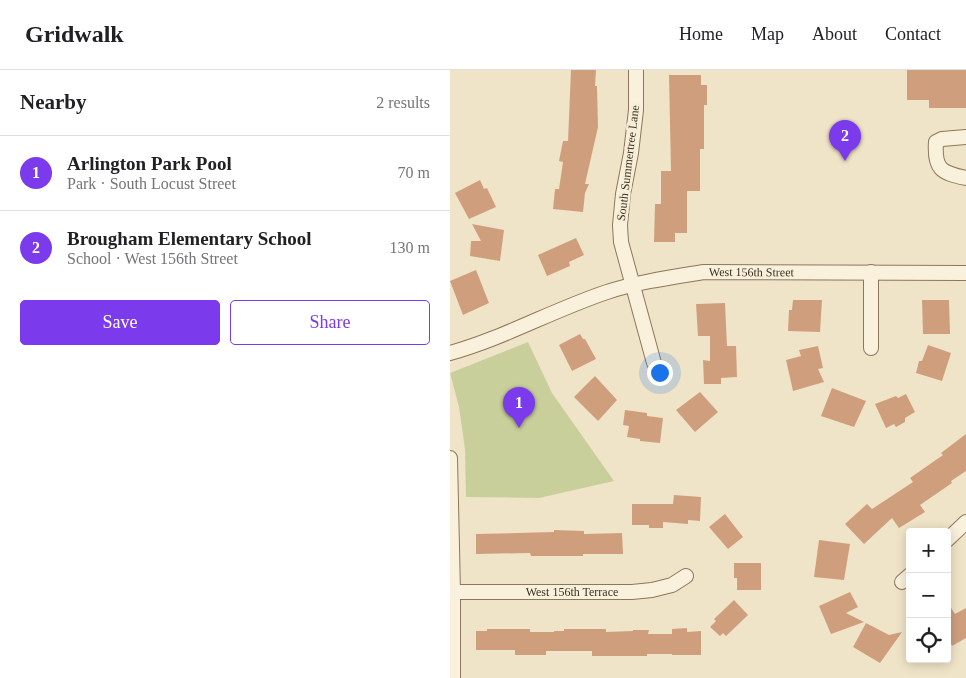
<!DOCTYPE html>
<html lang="en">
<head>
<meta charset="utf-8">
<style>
  :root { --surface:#fff; --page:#f2f2f2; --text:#202124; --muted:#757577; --line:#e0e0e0; --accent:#7c3aed }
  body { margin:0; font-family:Georgia,serif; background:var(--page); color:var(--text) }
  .controls { position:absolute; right:15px; bottom:15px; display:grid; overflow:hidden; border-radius:5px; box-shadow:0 2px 12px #0003 }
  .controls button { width:45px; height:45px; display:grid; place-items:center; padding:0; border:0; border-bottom:1px solid var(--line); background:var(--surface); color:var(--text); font:25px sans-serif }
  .you { position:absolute; left:209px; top:302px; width:18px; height:18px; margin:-12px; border:4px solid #fff; border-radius:50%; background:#1a73e8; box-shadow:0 0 0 8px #1a73e833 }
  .badge { display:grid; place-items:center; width:32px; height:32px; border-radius:50%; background:var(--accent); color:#fff; font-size:16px; font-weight:700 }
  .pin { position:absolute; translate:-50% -41px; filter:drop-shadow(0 1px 2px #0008) }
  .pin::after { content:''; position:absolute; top:26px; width:18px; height:15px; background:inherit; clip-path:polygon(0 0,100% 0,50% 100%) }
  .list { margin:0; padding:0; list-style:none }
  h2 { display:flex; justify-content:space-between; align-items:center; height:65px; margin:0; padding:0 20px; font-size:21px }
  h2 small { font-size:16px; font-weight:400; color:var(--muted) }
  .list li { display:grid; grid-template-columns:32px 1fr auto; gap:15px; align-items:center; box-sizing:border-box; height:75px; padding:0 20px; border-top:1px solid var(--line) }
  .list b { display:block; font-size:19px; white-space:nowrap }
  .list p { margin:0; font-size:16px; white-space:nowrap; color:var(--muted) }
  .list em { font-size:16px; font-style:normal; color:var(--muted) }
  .actions { display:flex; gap:10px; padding:15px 20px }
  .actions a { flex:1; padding:11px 0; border:1px solid var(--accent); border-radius:5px; text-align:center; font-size:18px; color:var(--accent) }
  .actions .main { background:var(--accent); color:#fff }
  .icon { flex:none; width:28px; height:28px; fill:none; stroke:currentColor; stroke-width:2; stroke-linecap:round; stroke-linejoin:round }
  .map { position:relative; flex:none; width:516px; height:608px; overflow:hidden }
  header { display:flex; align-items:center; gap:30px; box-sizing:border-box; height:70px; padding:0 25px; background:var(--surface); border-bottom:1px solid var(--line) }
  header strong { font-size:24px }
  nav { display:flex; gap:28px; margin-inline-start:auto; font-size:18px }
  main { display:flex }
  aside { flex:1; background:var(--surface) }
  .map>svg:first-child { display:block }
</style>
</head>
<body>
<header>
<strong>Gridwalk</strong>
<nav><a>Home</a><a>Map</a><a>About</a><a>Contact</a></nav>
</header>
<main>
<aside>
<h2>Nearby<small>2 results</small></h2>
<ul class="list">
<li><span class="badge">1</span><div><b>Arlington Park Pool</b><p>Park · South Locust Street</p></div><em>70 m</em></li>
<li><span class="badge">2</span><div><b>Brougham Elementary School</b><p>School · West 156th Street</p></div><em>130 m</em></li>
</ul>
<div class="actions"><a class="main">Save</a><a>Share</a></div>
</aside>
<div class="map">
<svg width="516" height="608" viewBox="0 0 516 608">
  <rect width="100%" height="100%" fill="#f0e4c8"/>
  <!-- green -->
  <path fill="#c9cf9b" d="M78,272l24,51 62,88 -75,17 -73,-1 -1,-48 -6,-42 -9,-34z"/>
  <!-- building -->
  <g fill="#cf9f7d">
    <path d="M121,0h25l-1,16h2l1,41 -13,57h4l-4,9 -2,19 -30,-3 2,-20h4l4,-27 -4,-1 4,-20h5z"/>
    <path d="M457,0h59v38h-37v-8h-22z"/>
    <path d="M219,5h32v10h6v20h-3v44h-4v42h-13v42h-12v9h-21l1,-38h6v-33h10z"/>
    <path d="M30,110l4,9 3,-1 9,19 -27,12 -14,-26z"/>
    <path d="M22,154l32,6 -4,31 -30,-5 1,-15h10z"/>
    <path d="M126,168l8,17 -15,7 1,4 -23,10 -9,-21z"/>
    <path d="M26,200l13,33 -26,12 -13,-34z"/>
    <path d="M343,230h29l-2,32 -32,-1 1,-21h3z"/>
    <path d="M472,230h27l1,34h-27z"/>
    <path d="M275,233l2,43h9l1,31 -16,1v6h-17l-1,-24 7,1v-25h-12l-2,-32z"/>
    <path d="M130,264l3,5h2l11,20 -24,12 -13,-26z"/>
    <path d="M478,275l23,8 -9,28 -26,-8 3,-12h3z"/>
    <path d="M368,276l5,22 -5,1 6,13 -31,9 -7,-31 15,-4 -2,-6z"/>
    <path d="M145,306l22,24 -19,21 -24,-24z"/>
    <path d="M382,318l34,13 -12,26 -33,-11z"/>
    <path d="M250,322l18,20 -23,20 -19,-22z"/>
    <path d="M456,324l9,18 -10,6v4l-9,5 -2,-3 -8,4 -11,-24 21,-8 2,2z"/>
    <path d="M175,340l22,3v3l16,2 -3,25 -20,-2v-2l-13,-2 2,-11 -6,-1z"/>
    <path d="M516,364v37l-15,10 1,2 -32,22 5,7 -26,16 -7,-10 -28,26 -19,-20 22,-20 5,5 41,-27 -3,-4 33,-23 -2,-2z"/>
    <path d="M224,425l27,2 -1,24 -12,-1v4l-25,-2v6h-14v-3h-17v-21h41z"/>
    <path d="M275,444l18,23 -15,12 -19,-22z"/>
    <path d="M104,460l30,1v3l38,-1 1,21h-40v2h-52l-1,-3 -54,1v-20l78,-2z"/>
    <path d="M369,470l31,4 -6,36 -30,-3z"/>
    <path d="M284,493h27v27h-24v-12h-3z"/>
    <path d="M400,522l8,15 -12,6 18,9 -33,12 -12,-28z"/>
    <path d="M284,530l14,15 -22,21 -3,-3 -3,3 -10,-9 6,-6 -2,-2z"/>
    <path d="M497,532l8,12 11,-6v30l-14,8 -5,-10z"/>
    <path d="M416,553l23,12 13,-3 -22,31 -27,-16z"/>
    <path d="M237,558v4l14,-1v24h-29v-1h-25v2h-55v-5h-46v4h-31v-5h-39v-19h11v-2h43v3h24v-1h10v-2h42v3l27,-1v-1h16l-1,4h24v-5z"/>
  </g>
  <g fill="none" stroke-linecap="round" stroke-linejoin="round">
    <!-- minor casing -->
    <g stroke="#8d765c" stroke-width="16">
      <g id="minor">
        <path d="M186,0v40l-5,43 -8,41 -3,31 1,17 33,121"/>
        <path d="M516,67l-24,2 -6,3c-2,27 5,31 30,36"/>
        <path d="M421,202v76"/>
        <path id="s1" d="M0,283c54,-15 103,-43 157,-61 30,-10 66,-15 97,-20l262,1"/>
        <path d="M0,388l3,134v86"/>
        <path d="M497,470l19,-18"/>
        <path d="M452,512l8,-7"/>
        <path id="s2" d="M3,522h179l20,-2 20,-5 14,-9"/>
      </g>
    </g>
    <!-- minor -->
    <use href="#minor" stroke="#faf1dc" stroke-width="14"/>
  </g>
  <g text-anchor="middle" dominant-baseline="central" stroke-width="5" stroke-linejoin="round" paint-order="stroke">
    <!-- street labels -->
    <g font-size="12" fill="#3d2e20" stroke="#f7eed8">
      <text transform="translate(178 93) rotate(-83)">South Summertree Lane</text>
      <text stroke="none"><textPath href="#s1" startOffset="315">West 156th Street</textPath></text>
      <text stroke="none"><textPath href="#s2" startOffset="119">West 156th Terrace</textPath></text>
    </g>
  </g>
</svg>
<div class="controls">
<button>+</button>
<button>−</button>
<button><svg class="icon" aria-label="locate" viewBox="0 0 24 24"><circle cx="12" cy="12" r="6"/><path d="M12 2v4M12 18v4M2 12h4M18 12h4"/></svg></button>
</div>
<div class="you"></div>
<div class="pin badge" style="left:69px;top:358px">1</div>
<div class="pin badge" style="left:395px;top:91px">2</div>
</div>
</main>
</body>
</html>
